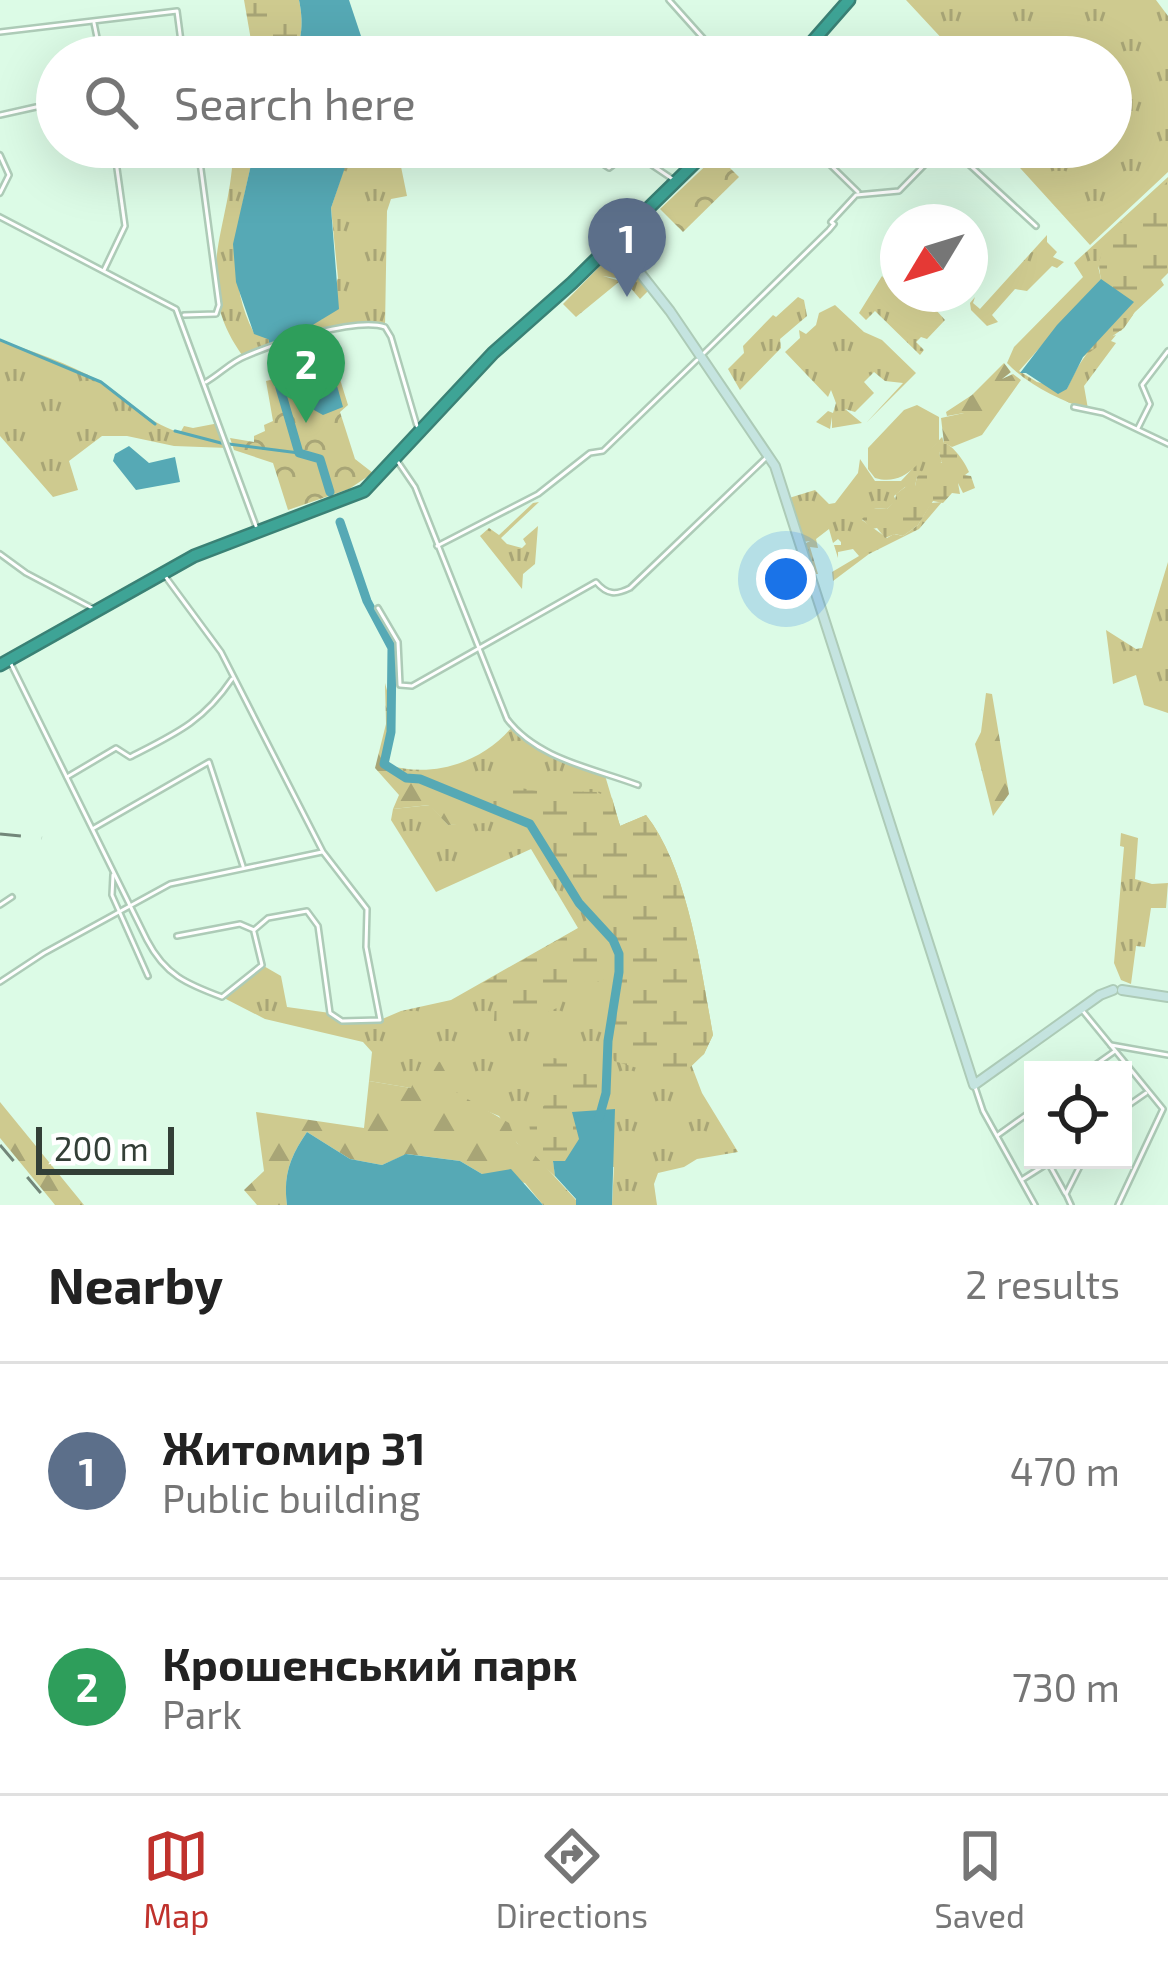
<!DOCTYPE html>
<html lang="en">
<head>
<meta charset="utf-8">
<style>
  :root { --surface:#fff; --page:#f6f6f6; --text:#222; --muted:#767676; --line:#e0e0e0; --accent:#c0322d }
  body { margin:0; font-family:"Exo 2",sans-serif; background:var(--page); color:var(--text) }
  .controls { position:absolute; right:36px; bottom:36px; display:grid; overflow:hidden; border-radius:0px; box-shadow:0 12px 48px #0002 }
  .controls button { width:108px; height:108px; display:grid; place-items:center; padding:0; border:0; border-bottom:3px solid var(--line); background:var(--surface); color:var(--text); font:60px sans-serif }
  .compass { position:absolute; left:880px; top:204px; width:108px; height:108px; border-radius:50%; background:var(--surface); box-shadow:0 12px 48px #0002; rotate:232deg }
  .scale { position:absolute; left:36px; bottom:30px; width:138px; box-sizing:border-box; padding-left:12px; border:6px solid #333f37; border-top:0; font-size:33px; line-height:42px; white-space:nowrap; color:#333f37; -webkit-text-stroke:9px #fff; paint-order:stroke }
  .you { position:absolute; left:786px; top:579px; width:42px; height:42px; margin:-30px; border:9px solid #fff; border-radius:50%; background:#1a73e8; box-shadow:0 0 0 18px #1a73e833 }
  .badge { display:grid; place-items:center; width:78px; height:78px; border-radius:50%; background:var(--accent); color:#fff; font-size:39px; font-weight:700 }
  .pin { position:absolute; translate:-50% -99px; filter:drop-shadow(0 3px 6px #0008) }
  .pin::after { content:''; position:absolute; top:63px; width:42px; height:36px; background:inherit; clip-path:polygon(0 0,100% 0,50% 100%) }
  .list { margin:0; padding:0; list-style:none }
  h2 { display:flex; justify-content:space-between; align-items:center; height:156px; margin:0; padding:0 48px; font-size:51px }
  h2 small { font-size:39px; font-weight:400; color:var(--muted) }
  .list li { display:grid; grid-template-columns:78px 1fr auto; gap:36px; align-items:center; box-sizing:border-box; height:216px; padding:0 48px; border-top:3px solid var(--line) }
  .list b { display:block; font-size:45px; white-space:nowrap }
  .list p { margin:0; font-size:39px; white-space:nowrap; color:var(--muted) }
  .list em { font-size:39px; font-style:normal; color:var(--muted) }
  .icon { flex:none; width:66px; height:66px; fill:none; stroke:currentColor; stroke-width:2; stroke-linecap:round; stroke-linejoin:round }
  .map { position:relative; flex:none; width:1168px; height:1205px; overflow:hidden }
  .search { position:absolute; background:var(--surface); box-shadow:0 12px 48px #0002; left:36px; right:36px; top:36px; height:132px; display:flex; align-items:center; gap:30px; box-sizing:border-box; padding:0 42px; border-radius:66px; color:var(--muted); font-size:45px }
  .sheet { height:588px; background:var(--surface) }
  nav { display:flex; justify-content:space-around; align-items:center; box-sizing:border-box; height:168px; border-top:3px solid var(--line); background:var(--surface); font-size:33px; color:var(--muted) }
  nav a { display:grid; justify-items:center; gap:6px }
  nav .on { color:var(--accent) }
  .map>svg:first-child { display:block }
</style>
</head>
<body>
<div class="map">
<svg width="1168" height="1205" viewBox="0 0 1168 1205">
  <defs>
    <pattern id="grass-tufts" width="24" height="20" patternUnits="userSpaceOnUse" patternTransform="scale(3)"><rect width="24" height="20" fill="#ceca8f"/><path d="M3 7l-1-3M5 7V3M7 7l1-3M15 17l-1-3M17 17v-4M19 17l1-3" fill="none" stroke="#a8a576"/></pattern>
    <pattern id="forest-firs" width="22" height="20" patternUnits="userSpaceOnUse" patternTransform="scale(3)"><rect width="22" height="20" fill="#ceca8f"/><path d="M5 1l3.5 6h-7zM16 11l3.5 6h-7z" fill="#a8a576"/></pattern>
    <pattern id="wetland-marsh" width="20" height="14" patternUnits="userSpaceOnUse" patternTransform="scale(3)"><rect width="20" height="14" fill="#ceca8f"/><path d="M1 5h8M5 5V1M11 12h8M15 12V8" fill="none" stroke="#a8a576"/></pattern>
    <pattern id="park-crowns" width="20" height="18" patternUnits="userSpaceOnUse" patternTransform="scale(3)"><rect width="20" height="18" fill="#ceca8f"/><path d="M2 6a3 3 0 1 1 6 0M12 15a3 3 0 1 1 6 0" fill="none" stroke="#a8a576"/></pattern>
  </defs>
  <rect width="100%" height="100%" fill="#dcfbe6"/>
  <!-- grass -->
  <g fill="url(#grass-tufts)">
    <path d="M906,0h250l12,16v156l-78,73 -89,-98h110v-90h-152z"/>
    <path d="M233,147h22c-14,65 -33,124 -1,186l19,7 49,-21 16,-41 -7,-70 20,-61h46l10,49 -16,3 -4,12 -2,116 -29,-2 -114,30c-54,-76 -9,-129 -9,-208z"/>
    <path d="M1168,177v96l-7,7 3,5 -29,27 -14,19 -4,-1 4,-12 -23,-52 3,13 -82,92 18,11 30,7c11,-24 23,-48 49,-54l-5,6 5,2 -32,43 4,23c-28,-8 -61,-25 -81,-46l7,-16 69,-70 -9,-14z"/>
    <path d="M1047,235v7l10,10 -4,5 11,5 -7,6 -5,-2 -25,25 -12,-2 -23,26 6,7 -11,4 -16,-16 -1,-7 5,-6 -2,6 7,6z"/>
    <path d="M614,249v4l4,-2 13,16 -1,5 4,-1 16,18 -10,10 -17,-20 -20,-3 17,5 -44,36 -13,-13 43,-44 -45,40z"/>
    <path d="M882,276l30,30 12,-11 5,4 9,-5 -5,5 3,3 -9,5 6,5 3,-2 9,10 -18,19 -6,-2 -5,5 8,8 -4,5 -45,-44 -9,9 -7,-7z"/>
    <path d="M798,297l6,3 3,16 -27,23 1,9 -41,42 -12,-21 16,-16 -1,-7 30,-31 3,2z"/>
    <path d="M835,305l29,27 18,8 34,33 -50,50 37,-40 -18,-2 -11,-9 -10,10 10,11 -19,19 -10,-3 17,14 -30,5v-11l-2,12 -14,-7 12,-11 5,2 3,-10 -5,-13 -3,7 -43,-45 15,-14 -1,-8 7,4 10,-9 3,-12z"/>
    <path d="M0,340c34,12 68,23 99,41 32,19 42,38 81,52l4,-7 9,2 26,-5 9,25 -54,-2 -47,-10h-25l-33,25 9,29 -25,7 -53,-61z"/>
    <path d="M942,437l3,9 -6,7 3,9 -25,15 -2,9 -10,1 -11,9 2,5 -9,8 -12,-1 -13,12 25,18 7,-4 9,2 15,-11 13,-22 11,-1 -23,27 -50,25 -36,27 -1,-9 27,-16 -6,-7 -15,3v6l-4,-13h7v-3l-3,-3 -5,4 -4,-14 -13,10 2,9 -8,-1 8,27h-4l-10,-30 6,-3 -7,1 -14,-44 26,-8 14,14 6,-1 23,-30 2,-14 15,22h26z"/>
    <path d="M539,502l-38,36 6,6 15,4 4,-4 -3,-5 15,-13 -3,38 -12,10 -1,15 -42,-53 9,-8 10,7 34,-32z"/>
    <path d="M1168,562v151l-24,-8 -8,-30 -23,9 -7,-54 30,19 6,-1z"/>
    <path d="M512,727l32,24 60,21 16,54 26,-11c42,53 55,154 67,220l-9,19 -13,10 11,29 36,59 -41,7 -13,8 -26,6 -4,11 3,21h-45l2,-38 -61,-5 2,14 -38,-33 -18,-27 -27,-11 -16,-12 -10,-16 -35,11 -42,-7 3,-29 -9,-10 -98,-23 -43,-22 40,-32 19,11 6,31 43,6 13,8 37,-1 21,-9 50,-11 127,-72 -47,-79 -95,43 -45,-72 2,-11 37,-4 18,20 25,-3 -9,-23c-23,-10 -64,-21 -80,-35 47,15 97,0 128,-37z"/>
    <path d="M1121,833l17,5 -3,41 17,5 16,-1 -2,25h-15l-6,39 -9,-1 -5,38 -10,-4 -7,-17 10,-116 -4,-1z"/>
  </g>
  <!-- forest -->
  <g fill="url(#forest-firs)">
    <path d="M1004,363l7,9 -9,7 11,-5 8,6 -39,55 -30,12 -8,-4 -3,-25 23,-5 -17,3 -1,-4 26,-17z"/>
    <path d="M385,683c9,29 5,52 -1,81l22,14 14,1 71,31 -5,13 -38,2 -19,-20 -36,4 6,-14 -24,-27 11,-44z"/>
    <path d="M986,693l6,1 17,100 -16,22 -18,-72 6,-12z"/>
    <path d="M431,1060l9,2 17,31 52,30 8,20 16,10 43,47v5h-33l-18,-22 -43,-9 -22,-13 -53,-7 -25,11 -32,-6 -43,-27c-17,25 -24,43 -20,73h-30l-13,-15 20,-19 -8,-59 108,16 5,-47 42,7 10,-24z"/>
    <path d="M0,1102l75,92 9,11h-29l-4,-5 -51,-62z"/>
  </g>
  <!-- wetland -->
  <g fill="url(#wetland-marsh)">
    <path d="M244,0h55c4,19 5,43 -9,57h-41l3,-11z"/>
    <path d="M1168,181v87l-9,3 -24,31 -2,13 -9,13 -41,29 9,-69 9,-9c-11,-46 40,-69 67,-98z"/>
    <path d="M944,443c9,2 21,19 25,29l-4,3 6,1 4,12 -12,5 -5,-10 2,11 -8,-1 -9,10 -10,-2 -15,24 -15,11 -8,-2 -10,4 -8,-10 -5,1 -10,-10 10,-11 15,1 8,-8 1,-7 12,-9 7,1 2,-9 15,-17 10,3 -3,-10z"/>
    <path d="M498,784l40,7 58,1 16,6 8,28 26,-11c42,53 55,154 67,220l-9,19 -27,26 -63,-19 -6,-20 11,-87 -6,-14 -34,-37 -49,-79 -39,-14 -1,-7z"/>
    <path d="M579,928l30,42 -7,11h-15l-29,11 -1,16 -25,11 -38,2 1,-18 -23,-14z"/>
    <path d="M529,1054l79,13 -6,43 -29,2 6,27 -14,22 -12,1 2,14 -22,-23 -4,-30 18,-21 1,-16 -21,-26z"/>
  </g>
  <!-- park -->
  <g fill="url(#park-crowns)">
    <path d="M717,155l22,22 -56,55 -23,-23z"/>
    <path d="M326,334l22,71 -8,7 15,47 18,14 -24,16 -61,21 -15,-47 -39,-13 -4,-12 24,4v-6l11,-5 -1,-6 9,-4 -7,-40 8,-2 -4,-30z"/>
  </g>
  <!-- pitch -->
  <path fill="#ceca8f" d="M917,405l22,12v24c-19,20 -34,46 -64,37l-7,-9v-21l36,-38z"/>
  <!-- water -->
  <g fill="#56a9b5">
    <path d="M299,0h50l19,57h-78c14,-14 13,-38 9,-57z"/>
    <path d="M255,147h97l-21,61 8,101 -28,17 -38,15 -19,-7 -18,-52 -3,-38z"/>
    <path d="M1101,279l33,23 -51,55 -16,32 -9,5 -32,-21h-6l37,-48z"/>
    <path d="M319,340l9,14 15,53 -20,8 -9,-5 -17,-56 2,-6z"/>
    <path d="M129,446l20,17 26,-6 5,25 -44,8 -23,-29 2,-7z"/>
    <path d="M615,1109l-3,96h-36v-6l-21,-23 -2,-15h12l14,-22 -7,-27z"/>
    <path d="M307,1132l43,27 32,6 24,-11 54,7 22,13 29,-5 32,36h-256c-4,-30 3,-48 20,-73z"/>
  </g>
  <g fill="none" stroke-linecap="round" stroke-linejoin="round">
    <!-- stream -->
    <g stroke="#56a9b5" stroke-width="3">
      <path d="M0,340l101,42 54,42"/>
      <path d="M175,431l46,12 78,10"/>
    </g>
    <!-- river -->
    <g stroke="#56a9b5" stroke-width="9">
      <path d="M272,328l6,53 21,72 21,6 10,33"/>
      <path d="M340,522l27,79 25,47 -1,84 -7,32 22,14 14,1 110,45 49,79 34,37 6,14v18l-11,69 -2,52 -7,25"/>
    </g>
    <!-- street casing -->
    <g stroke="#adcbb7" stroke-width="8">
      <g id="street">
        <path d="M669,0l51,57"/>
        <path d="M94,23l7,34"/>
        <path d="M0,32l177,-21 6,46"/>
        <path d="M0,115l36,-8"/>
        <path d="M577,147l32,21 22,-17 43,29"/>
        <path d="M812,147l46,45"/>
        <path d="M950,147l86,79"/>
        <path d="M0,155l9,20 -9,18"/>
        <path d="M0,217l176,92 80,217"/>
        <path d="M104,270l21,-44 -11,-79"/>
        <path d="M184,315l32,-1 3,-9 -21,-158"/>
        <path d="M704,353l125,-123 5,-6 -3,-2 25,-27 43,-4 43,-44"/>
        <path d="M206,382c14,-8 26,-21 40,-26 30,-13 111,-39 139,-29l6,10 26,89"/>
        <path d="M1074,407l29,6 65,31"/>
        <path d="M1138,428l12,-24 -8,-19 26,-34"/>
        <path d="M398,462l17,25 92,232c30,40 86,49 131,66"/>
        <path d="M437,546l101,-52 52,-41 13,-2 94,-91"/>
        <path d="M0,554l26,19 68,36"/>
        <path d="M165,576l56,76 102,200 44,57 -1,38 14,73 -38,1 -12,-8 -12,-87 -11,-15 -39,7 -14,12 -14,-6 -63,12"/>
        <path d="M378,608l20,34 2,43 12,1 184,-104c11,13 20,13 34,6l138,-132"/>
        <path d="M10,662l137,278c18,35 40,44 75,57l40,-32 -8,-33"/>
        <path d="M67,777l49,-29 14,9c45,-23 73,-35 102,-78"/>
        <path d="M94,828l115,-66 34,104"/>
        <path d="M113,875l-1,20 36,81"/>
        <path d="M0,905l12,-8"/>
        <path d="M0,982l44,-29 126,-69 152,-32"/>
        <path d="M1082,1010l81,99 -45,96"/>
        <path d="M1111,1045l57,10"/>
        <path d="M1088,1070l27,-19"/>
        <path d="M975,1087l8,24 52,94"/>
        <path d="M1123,1109l23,-16"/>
        <path d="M998,1135l35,-25"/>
        <path d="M1049,1164l16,29"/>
        <path d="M1023,1179l30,-19"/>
        <path d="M1071,1205l-5,-11 17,-34"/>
      </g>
    </g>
    <!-- secondary casing -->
    <g stroke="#adcbb7" stroke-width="12">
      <g id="secondary">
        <path d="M615,241l55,70 105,155 199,619 126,-90 13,-5"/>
        <path d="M1122,990l46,7"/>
      </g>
    </g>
    <!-- highway casing -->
    <g stroke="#3a8175" stroke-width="15">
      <g id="highway">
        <path d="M799,57l50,-57"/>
        <path d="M0,665l194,-109 170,-65 129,-138 79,-70 139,-136"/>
      </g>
    </g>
    <!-- street -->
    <use href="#street" stroke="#fff" stroke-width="3"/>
    <!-- secondary -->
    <use href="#secondary" stroke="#c5e4e0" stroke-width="8"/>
    <!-- highway -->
    <use href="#highway" stroke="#3ea496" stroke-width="10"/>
    <!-- rail -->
    <g stroke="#728679" stroke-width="3" stroke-dasharray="21 21" stroke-linecap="butt">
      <path d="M0,834l42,4"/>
      <path d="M0,1145l51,60"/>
    </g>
  </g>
</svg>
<div class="controls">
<button><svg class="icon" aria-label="locate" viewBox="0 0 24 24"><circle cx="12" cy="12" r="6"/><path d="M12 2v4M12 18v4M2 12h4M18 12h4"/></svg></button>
</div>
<svg class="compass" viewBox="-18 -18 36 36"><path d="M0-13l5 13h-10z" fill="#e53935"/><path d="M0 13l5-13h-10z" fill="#767676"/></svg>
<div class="scale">200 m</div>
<div class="you"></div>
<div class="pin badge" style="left:627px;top:297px;background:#5c6f8a">1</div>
<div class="pin badge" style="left:306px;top:423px;background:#2e9e5b">2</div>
<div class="search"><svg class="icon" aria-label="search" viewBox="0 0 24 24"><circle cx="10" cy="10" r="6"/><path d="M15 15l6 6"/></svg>Search here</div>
</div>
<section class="sheet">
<h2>Nearby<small>2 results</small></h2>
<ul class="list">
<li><span class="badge" style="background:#5c6f8a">1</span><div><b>Житомир 31</b><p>Public building</p></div><em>470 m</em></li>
<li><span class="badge" style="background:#2e9e5b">2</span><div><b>Крошенський парк</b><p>Park</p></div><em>730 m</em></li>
</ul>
</section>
<nav>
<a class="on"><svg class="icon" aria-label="map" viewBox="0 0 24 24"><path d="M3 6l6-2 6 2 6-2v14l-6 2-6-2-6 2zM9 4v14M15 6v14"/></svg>Map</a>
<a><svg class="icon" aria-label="directions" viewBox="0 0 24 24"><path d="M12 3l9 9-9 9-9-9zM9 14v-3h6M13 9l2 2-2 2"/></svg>Directions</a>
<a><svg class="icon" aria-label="saved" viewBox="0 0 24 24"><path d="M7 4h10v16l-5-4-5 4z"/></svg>Saved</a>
</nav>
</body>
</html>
